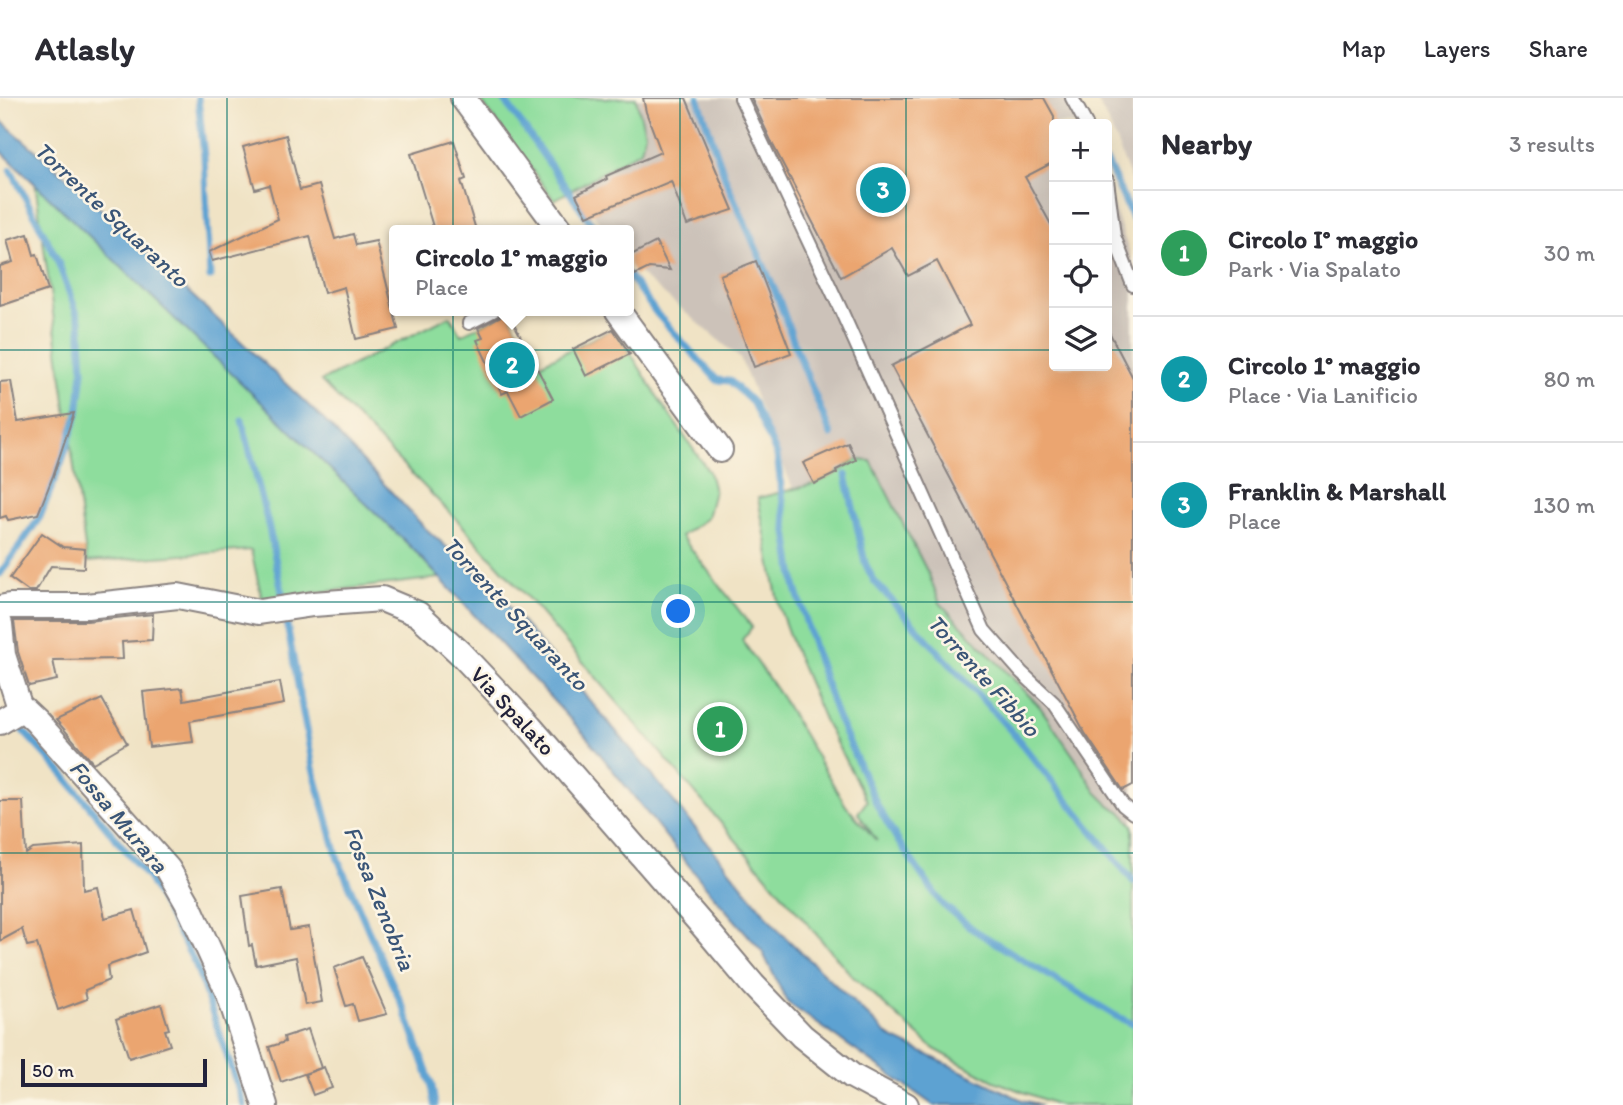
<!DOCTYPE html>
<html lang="en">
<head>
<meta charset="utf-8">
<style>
  :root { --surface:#fff; --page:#f2f2f3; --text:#2b2b33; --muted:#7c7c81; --line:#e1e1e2; --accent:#db2777 }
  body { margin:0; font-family:Itim,sans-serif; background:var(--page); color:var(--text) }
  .controls { position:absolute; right:21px; top:21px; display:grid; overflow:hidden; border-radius:7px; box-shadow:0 7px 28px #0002 }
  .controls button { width:63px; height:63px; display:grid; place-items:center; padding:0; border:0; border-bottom:2px solid var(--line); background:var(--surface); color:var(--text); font:35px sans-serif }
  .scale { position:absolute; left:21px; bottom:18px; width:186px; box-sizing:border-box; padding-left:7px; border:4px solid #22223b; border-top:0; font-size:19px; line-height:24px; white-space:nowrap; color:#22223b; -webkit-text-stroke:5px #fcf5e5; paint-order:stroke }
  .you { position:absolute; left:679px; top:514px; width:24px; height:24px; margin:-18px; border:5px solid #fff; border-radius:50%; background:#1a73e8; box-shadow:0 0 0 10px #1a73e833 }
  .badge { display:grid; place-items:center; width:46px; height:46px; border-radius:50%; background:var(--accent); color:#fff; font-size:23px; font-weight:700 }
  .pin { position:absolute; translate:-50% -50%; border:4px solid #fff; box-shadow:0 2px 7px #0006 }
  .popup { position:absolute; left:389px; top:127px; width:245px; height:91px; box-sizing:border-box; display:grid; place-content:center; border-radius:7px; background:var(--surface); filter:drop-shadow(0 2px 5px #0005); font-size:23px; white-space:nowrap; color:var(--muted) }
  .popup b { font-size:26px; color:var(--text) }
  .popup::after { content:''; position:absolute; left:50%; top:100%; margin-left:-14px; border:14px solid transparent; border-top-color:var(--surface) }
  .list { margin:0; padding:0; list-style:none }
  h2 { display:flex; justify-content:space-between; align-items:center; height:91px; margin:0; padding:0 28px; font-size:30px }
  h2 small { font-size:23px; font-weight:400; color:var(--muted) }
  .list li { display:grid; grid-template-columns:46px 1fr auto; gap:21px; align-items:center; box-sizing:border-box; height:126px; padding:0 28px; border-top:2px solid var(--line) }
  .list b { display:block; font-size:26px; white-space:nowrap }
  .list p { margin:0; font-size:23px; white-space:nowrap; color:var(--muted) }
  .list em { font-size:23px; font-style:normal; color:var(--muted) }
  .icon { flex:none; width:38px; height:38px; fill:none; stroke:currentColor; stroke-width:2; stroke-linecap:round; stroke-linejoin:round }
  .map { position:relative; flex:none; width:1133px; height:1007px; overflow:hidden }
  header { display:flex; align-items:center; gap:42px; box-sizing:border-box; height:98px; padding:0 35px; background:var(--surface); border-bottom:2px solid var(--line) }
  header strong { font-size:33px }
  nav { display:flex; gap:38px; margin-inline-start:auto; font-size:24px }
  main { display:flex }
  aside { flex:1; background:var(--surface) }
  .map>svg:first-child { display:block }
</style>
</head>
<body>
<header>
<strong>Atlasly</strong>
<nav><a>Map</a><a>Layers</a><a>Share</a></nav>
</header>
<main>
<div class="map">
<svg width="1133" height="1007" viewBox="0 0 1133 1007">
  <rect width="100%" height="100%" fill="#fcf5e5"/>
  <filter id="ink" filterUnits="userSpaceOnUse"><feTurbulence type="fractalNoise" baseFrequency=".0143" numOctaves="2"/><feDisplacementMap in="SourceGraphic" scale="14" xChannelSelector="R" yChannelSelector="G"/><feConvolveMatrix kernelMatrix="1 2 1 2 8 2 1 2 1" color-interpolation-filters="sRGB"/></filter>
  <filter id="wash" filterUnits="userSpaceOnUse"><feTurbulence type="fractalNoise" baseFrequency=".00686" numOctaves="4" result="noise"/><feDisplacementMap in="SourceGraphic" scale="28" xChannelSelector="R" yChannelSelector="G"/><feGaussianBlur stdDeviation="1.57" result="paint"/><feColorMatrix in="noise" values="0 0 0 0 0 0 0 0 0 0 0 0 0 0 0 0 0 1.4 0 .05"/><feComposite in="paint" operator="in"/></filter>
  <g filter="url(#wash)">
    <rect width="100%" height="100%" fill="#f0e3c5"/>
    <!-- industrial -->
    <g fill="#ccc2b9">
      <path d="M635,0h432l11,26h-24v242h53v-178l26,75v605l-337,-372 -56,-138 -99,-83 -12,-15v-30h-23l-42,-54 78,-60z"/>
      <path d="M1096,0h37v87l-22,-57z"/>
    </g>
    <!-- green -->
    <g fill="#8edd9d" stroke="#58806c" stroke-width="2">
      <path d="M479,0h157l9,35 -4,17 -87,50z"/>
      <path d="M35,84l378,367 27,29 -178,21 -11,-49 -164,12z"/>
      <path d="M508,214l28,54 79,-38 47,76 47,68 5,19 -7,27 -26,18 71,91 -10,13 40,58 64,108 31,35 -19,-28 9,-12 -42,-79 -31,-73 -15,-42 -21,-109 56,-14 23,-11 19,-13 15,1 58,114 11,28 100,104 39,57 17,28 13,13 11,6 13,14v280h-75l-64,-24 -60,-32 -81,-72 -319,-372 -74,-82 -139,-142 129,-65 11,19z"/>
    </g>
    <!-- water -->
    <path fill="#5da2d2" stroke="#406286" stroke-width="2" d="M0,22l70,60 255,241 100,107 66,58 130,151 159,195 110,105 132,63 20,5h-109l-146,-103 -25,-51 -51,-58 -127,-159 -171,-185 -413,-399z"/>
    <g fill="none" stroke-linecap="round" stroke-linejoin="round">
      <!-- stream -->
      <g stroke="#5da2d2" stroke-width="7">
        <path d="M198,0l6,59 6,120"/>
        <path d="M503,0l93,132"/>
        <path d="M698,0l29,85 52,117 18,51 34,84"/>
        <path d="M1107,64l26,57"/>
        <path d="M629,178l28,38 60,66 13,1 23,22 24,52 9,70 9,60 23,76 19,55 41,91 20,34 44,63 32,26 142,86 17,8"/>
        <path d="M242,322l27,108 13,64"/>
        <path d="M846,377l19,88 9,18 138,151 121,149"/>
        <path d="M0,476l40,-57 21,-54 17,-50 5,-42 -3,-49 -23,-63 -46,-89"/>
        <path d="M286,521l27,149 25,91 38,89 29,63 27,75 3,19"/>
        <path d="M13,622l50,54 86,105 47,86 48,140"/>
      </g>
    </g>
    <g id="blocks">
      <!-- building -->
      <g fill="#eba570">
        <path d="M643,0h43l47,112 -46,15 -16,-44 -84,35 -11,-21 31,-16 -1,-3 55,-24 -15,-40z"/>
        <path d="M751,0h293l10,18v46l-29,15 29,53v136h53v-38l26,50v407l-10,5 -38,-57 -194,-367 79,-41 -33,-64 -29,15 -16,-28 -51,29 -68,-132z"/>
        <path d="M286,37l14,55 19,-5 16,54 18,-5 3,11 20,-4 22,88 -42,10 -12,-52 -20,6 -14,-57 -98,25 -3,-9 69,-33 -9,-34 -14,4 -12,-42z"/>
        <path d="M454,43l12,38 -5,2 15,49h-42l-23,-76z"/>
        <path d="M28,136l6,21 3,-1 11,36 -48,16v-40l13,-4 -6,-22z"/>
        <path d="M656,144l14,28 -21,-2 -14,7 -6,-11v-8z"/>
        <path d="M756,163l35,92 -37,14 -34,-92z"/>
        <path d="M508,214l45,87 -32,17 -13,-25 -6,3 -25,-54 6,-2 -5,-10z"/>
        <path d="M613,231l17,25 -44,22 -13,-27z"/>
        <path d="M11,283l7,41 56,-9 -21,63 -15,38 -30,6 -2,-4 -6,2v-136z"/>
        <path d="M848,345l8,17 -20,10 1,3 -23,11 -11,-21z"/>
        <path d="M42,435l21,14 22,2 -1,19 -33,-2 -15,25h-8l-18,-13z"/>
        <path d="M153,516l-1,26 -30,2 1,17 -70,1 4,20 -28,6 -11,-34 -4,-31h73z"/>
        <path d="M280,584l4,22 -94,17 3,21 -44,5 -6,-55 39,-4 2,12z"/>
        <path d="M102,601l25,44 -34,20 -37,-43z"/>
        <path d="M0,703h23l3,53 7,-5 50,-4 1,45 14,-3 7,31 29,-8 12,42 -39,14 2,14 -24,10 2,9 -29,11 -21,-66 -10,2 -5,-17 -22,12z"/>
        <path d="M282,791l8,41 19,-3 13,75 -17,3 -9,-48 -40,8 -4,-20 -3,1 -7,-50z"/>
        <path d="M362,859l25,57 -29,7 -5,-17 -7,2 -12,-38z"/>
        <path d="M161,906l8,25 -4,1 5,15 -41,13 -13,-39z"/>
        <path d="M308,931l13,39 -40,14 -12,-35 16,-5 -1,-5z"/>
        <path d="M324,969l8,21 -19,7 -8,-21z"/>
      </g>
    </g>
  </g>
  <g filter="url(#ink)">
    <use href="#blocks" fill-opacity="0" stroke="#898280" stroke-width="2"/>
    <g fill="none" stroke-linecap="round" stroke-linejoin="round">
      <!-- service casing -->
      <g stroke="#898280" stroke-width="16">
        <g id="service">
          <path d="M741,0l99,210 144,322 37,42 33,31 69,102 10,8"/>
          <path d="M1072,0l14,26"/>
          <path d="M1107,82l7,56 19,49"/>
          <path d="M469,225l24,-12"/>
        </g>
      </g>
      <!-- minor casing -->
      <g stroke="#898280" stroke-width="28">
        <g id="minor">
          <path d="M463,0l97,132"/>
          <path d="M618,213l102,139"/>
          <path d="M0,510l10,-2h77l91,-10 81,16 54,-8 69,-5 36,15 42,39 70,74 180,207 43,51 49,51 50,40 54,29"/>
          <path d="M0,526l3,31 16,50 17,16 132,148 20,35 41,90 36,111"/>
          <path d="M0,624l15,-9 4,-8"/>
        </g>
      </g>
      <!-- service -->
      <use href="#service" stroke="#fff" stroke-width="12"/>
      <!-- minor -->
      <use href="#minor" stroke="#fff" stroke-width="24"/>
    </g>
  </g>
  <!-- grid -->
  <path fill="none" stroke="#0f766e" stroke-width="2" stroke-opacity="0.55" d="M227,0v1007M453,0v1007M680,0v1007M906,0v1007M0,252h1054M1107,252h26M0,504h1133M0,755h1133"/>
  <g text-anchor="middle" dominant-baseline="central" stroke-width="5" stroke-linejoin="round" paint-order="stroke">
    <!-- street labels -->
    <g font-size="23" fill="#22223b" stroke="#fcf5e5">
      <text transform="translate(513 613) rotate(47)">Via Spalato</text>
    </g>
    <!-- water labels -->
    <g font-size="24" font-style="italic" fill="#3a5577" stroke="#fcf5e5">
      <text transform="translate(112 116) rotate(43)">Torrente Squaranto</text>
      <text transform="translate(516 515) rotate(47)">Torrente Squaranto</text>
      <text transform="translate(984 577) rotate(48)">Torrente Fibbio</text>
      <text transform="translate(119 718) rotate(50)">Fossa Murara</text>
      <text transform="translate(380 800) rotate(68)">Fossa Zenobria</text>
    </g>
  </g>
</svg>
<div class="controls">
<button>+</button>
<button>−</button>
<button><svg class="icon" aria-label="locate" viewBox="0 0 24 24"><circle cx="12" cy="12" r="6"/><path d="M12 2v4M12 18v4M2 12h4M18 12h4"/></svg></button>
<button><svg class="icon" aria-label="layers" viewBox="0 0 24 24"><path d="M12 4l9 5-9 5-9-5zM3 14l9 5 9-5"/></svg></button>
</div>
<div class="scale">50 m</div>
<div class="you"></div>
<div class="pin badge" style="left:720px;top:631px;background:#2e9e5b">1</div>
<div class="pin badge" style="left:512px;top:267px;background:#0f9aa8">2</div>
<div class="popup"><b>Circolo 1° maggio</b>Place</div>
<div class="pin badge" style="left:883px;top:92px;background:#0f9aa8">3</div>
</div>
<aside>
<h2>Nearby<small>3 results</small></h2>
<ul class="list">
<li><span class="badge" style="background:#2e9e5b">1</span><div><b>Circolo I° maggio</b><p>Park · Via Spalato</p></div><em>30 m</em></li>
<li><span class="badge" style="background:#0f9aa8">2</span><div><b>Circolo 1° maggio</b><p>Place · Via Lanificio</p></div><em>80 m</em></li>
<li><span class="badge" style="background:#0f9aa8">3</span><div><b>Franklin &amp; Marshall</b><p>Place</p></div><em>130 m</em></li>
</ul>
</aside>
</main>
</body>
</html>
